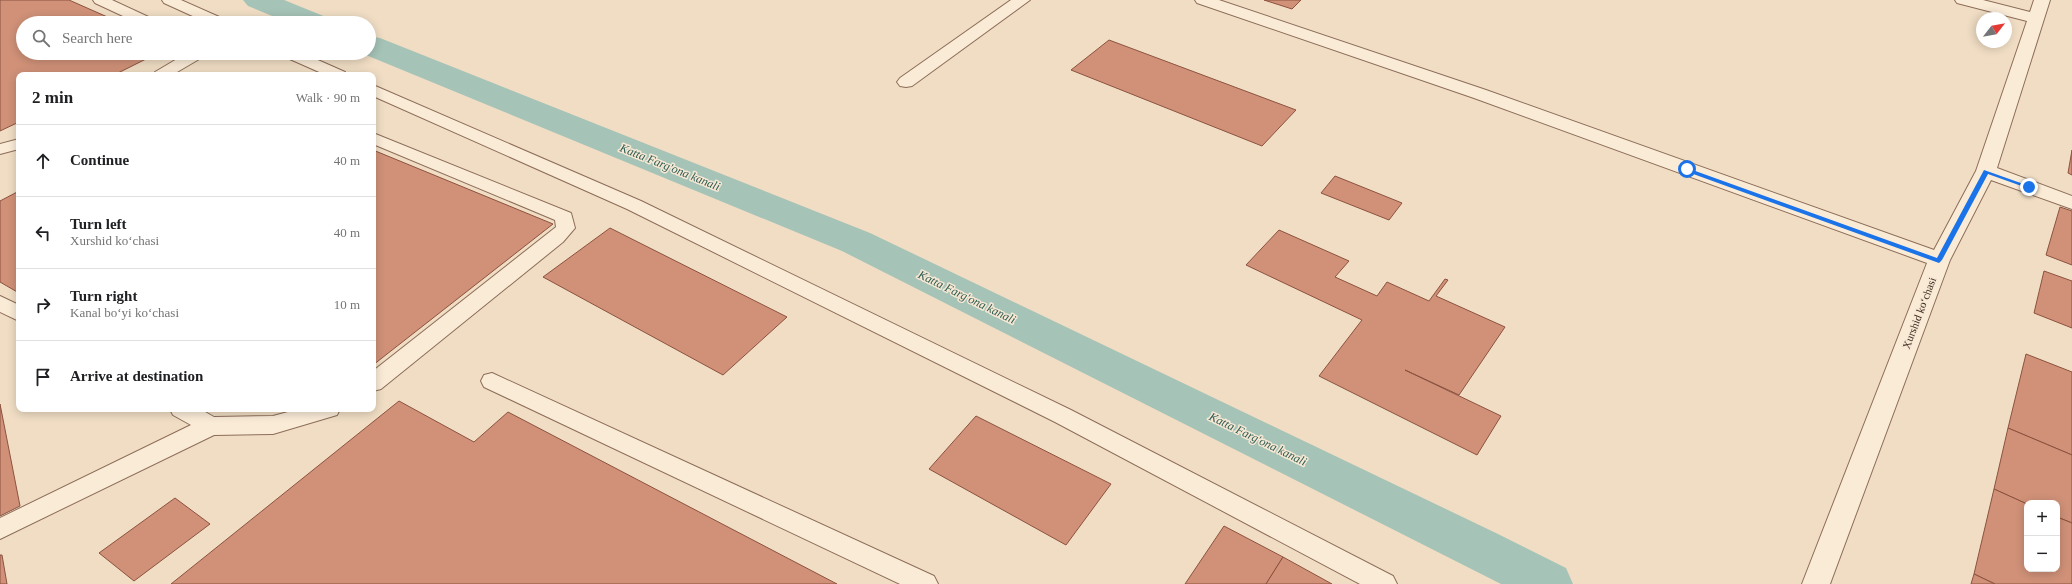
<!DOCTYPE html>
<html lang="en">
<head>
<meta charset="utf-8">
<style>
  :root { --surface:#fff; --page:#f6f6f6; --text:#202124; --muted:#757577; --line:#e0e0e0 }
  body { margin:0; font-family:Georgia,serif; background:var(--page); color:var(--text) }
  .controls { position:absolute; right:12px; bottom:12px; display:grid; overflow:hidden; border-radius:8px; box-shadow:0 2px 10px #0003 }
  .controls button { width:36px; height:36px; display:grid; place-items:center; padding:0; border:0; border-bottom:1px solid var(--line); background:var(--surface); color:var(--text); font:20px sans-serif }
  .compass { position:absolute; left:1976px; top:12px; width:36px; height:36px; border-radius:50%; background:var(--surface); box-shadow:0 2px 10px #0003; rotate:59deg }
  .stop { position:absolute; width:12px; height:12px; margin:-9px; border:3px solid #1a73e8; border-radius:50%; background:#fff }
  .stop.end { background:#1a73e8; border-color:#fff; box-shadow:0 1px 4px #0008 }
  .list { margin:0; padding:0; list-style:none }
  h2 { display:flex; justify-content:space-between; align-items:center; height:52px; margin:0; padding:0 16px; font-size:17px }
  h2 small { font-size:13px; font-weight:400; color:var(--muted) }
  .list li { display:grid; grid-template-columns:26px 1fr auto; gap:12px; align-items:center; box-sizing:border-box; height:72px; padding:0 16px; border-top:1px solid var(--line) }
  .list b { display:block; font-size:15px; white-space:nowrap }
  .list p { margin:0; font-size:13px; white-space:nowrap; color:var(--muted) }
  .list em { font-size:13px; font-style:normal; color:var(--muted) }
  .icon { flex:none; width:22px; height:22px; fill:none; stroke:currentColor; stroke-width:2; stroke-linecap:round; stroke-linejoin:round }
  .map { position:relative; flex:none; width:2072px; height:584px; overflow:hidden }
  .search { position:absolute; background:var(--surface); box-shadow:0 2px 10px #0003; left:16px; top:16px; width:360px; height:44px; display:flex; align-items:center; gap:10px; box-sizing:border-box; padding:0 14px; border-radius:22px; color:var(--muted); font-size:15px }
  .panel { position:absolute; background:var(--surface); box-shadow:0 2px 10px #0003; left:16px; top:72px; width:360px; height:340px; border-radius:8px }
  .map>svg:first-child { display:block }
</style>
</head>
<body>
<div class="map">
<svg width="2072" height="584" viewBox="0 0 2072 584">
  <rect width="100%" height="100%" fill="#f0ddc4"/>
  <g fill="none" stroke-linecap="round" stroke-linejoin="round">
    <!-- canal -->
    <g fill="#a6c3b7" fill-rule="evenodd">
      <path d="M243,0h41l42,17 4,6h-41l-41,-17z"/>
      <path d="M369,36l11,2 490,195 628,301 68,34 7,16h-72l-659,-333 -481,-198h8z"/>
    </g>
  </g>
  <!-- building -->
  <g fill="#d09178" stroke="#8c523e">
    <path d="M0,0h69l52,23h-98v30h135l-44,22h-95v47l-19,9z"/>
    <path d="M1264,0h37l-9,9z"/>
    <path d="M1109,40l187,70 -34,36 -191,-76z"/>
    <path d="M373,150l180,74 -180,141z"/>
    <path d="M2072,150v25l-4,-2z"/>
    <path d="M1335,176l67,27 -13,17 -68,-27z"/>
    <path d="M19,191v102l-19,-11v-81z"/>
    <path d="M2060,207l12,4v54l-26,-10z"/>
    <path d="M610,228l177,89 -64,58 -180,-98z"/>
    <path d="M1279,230l70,31 -14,16 42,19 10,-14 42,19 16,-22 3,1 -12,16 69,31 -46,68 -54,-25 96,46 -24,39 -158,-79 43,-56 -116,-55z"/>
    <path d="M2044,271l28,10v47l-38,-15z"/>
    <path d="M2026,354l46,18v83l-64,-27z"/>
    <path d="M399,401l75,41 34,-30 329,172h-666z"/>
    <path d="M0,404l20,102 -20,10z"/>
    <path d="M976,416l135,68 -45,61 -137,-76z"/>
    <path d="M2008,428l64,27v68l-15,-6v-14l-30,1 -33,-15z"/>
    <path d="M1994,489l33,15v65h30v-52l15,6v61h-77l-21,-10z"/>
    <path d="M175,498l35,26 -76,57 -35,-28z"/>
    <path d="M1224,526l59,31 -17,27h-81z"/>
    <path d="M0,555h2l5,29h-7z"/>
    <path d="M1283,557l49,27h-66z"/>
    <path d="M1974,574l21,10h-24z"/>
  </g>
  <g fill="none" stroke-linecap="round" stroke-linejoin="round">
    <!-- service casing -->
    <g stroke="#8c6d59" stroke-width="2">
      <g id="service">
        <path d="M93,0h19l43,20 3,3h-20l-43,-20z"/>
        <path d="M162,0h19l45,20 3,3h-21l-44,-20z"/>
        <path d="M187,53h16l-2,5 -29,17h-19l2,-3z"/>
        <path d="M281,53h21l43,19 2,3h-21l-43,-19z"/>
        <path d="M373,85l268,116 430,209 322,166 4,8h-37l-305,-162 -428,-213 -254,-113z"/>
        <path d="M373,133l198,80 4,15 -12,14 -182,147 -8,2v-20l183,-144 -1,-7 -182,-76z"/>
        <path d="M19,139v10l-19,5v-10z"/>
        <path d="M0,296l19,9v16l-19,-9z"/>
        <path d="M492,373l442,203 4,8h-38l-416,-197 -3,-6 3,-6z"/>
        <path d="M170,409h30l14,8 59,-1 26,-7h41l-3,6 -64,19 -59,1 -214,104v-21l191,-93 -18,-10z"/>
      </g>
    </g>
    <!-- minor casing -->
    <g stroke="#8c6d59" stroke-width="2">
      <g id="minor">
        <path d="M1011,0h19l-118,86 -6,1 -6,-1 -3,-4 3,-4z"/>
        <path d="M1195,0h24l267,90 448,160 42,-79 51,-150 -70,-18 -2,-3h28l47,12 4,-12h16l-53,168 75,28v13l-81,-29 -41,80 -120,324h-28l125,-321 -453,-165 -277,-95z"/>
      </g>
    </g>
    <!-- service -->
    <use href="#service" fill="#faebd7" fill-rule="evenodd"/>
    <!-- minor -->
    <use href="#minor" fill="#faebd7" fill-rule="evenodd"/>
  </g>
  <!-- route -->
  <path fill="#1a73e8" d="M1687,168l250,90 47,-88 48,17 -5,1 -39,-14 -46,86 -3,3 -254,-92z"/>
  <g text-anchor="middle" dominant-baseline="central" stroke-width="3" stroke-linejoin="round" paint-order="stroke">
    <!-- street labels -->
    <g font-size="11" fill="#3b281e" stroke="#f7e8d4">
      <text transform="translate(1919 313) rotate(-69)">Xurshid koʻchasi</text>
    </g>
    <!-- water labels -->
    <g font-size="12" font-style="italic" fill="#2c5b52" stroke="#f7e8d4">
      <text transform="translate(670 167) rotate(22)">Katta Farg'ona kanali</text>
      <text transform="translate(967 297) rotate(26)">Katta Farg'ona kanali</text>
      <text transform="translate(1258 439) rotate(26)">Katta Farg'ona kanali</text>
    </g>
  </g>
</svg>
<div class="controls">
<button>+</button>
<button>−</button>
</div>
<svg class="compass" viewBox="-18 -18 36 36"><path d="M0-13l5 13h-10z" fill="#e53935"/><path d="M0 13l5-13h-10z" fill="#757577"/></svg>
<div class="stop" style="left:1687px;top:169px"></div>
<div class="stop end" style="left:2029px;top:187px"></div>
<div class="search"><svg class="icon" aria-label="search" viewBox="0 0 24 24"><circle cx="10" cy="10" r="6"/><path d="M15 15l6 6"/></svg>Search here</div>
<section class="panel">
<h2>2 min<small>Walk · 90 m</small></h2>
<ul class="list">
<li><svg class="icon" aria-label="ahead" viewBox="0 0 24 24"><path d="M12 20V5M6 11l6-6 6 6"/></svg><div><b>Continue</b></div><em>40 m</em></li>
<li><svg class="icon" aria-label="left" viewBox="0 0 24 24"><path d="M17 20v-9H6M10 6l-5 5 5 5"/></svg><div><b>Turn left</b><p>Xurshid koʻchasi</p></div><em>40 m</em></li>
<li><svg class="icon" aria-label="right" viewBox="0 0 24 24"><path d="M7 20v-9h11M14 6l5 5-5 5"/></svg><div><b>Turn right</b><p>Kanal boʻyi koʻchasi</p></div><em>10 m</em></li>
<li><svg class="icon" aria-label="arrive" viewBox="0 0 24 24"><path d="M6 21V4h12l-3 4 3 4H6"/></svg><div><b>Arrive at destination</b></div></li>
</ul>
</section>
</div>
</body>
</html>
